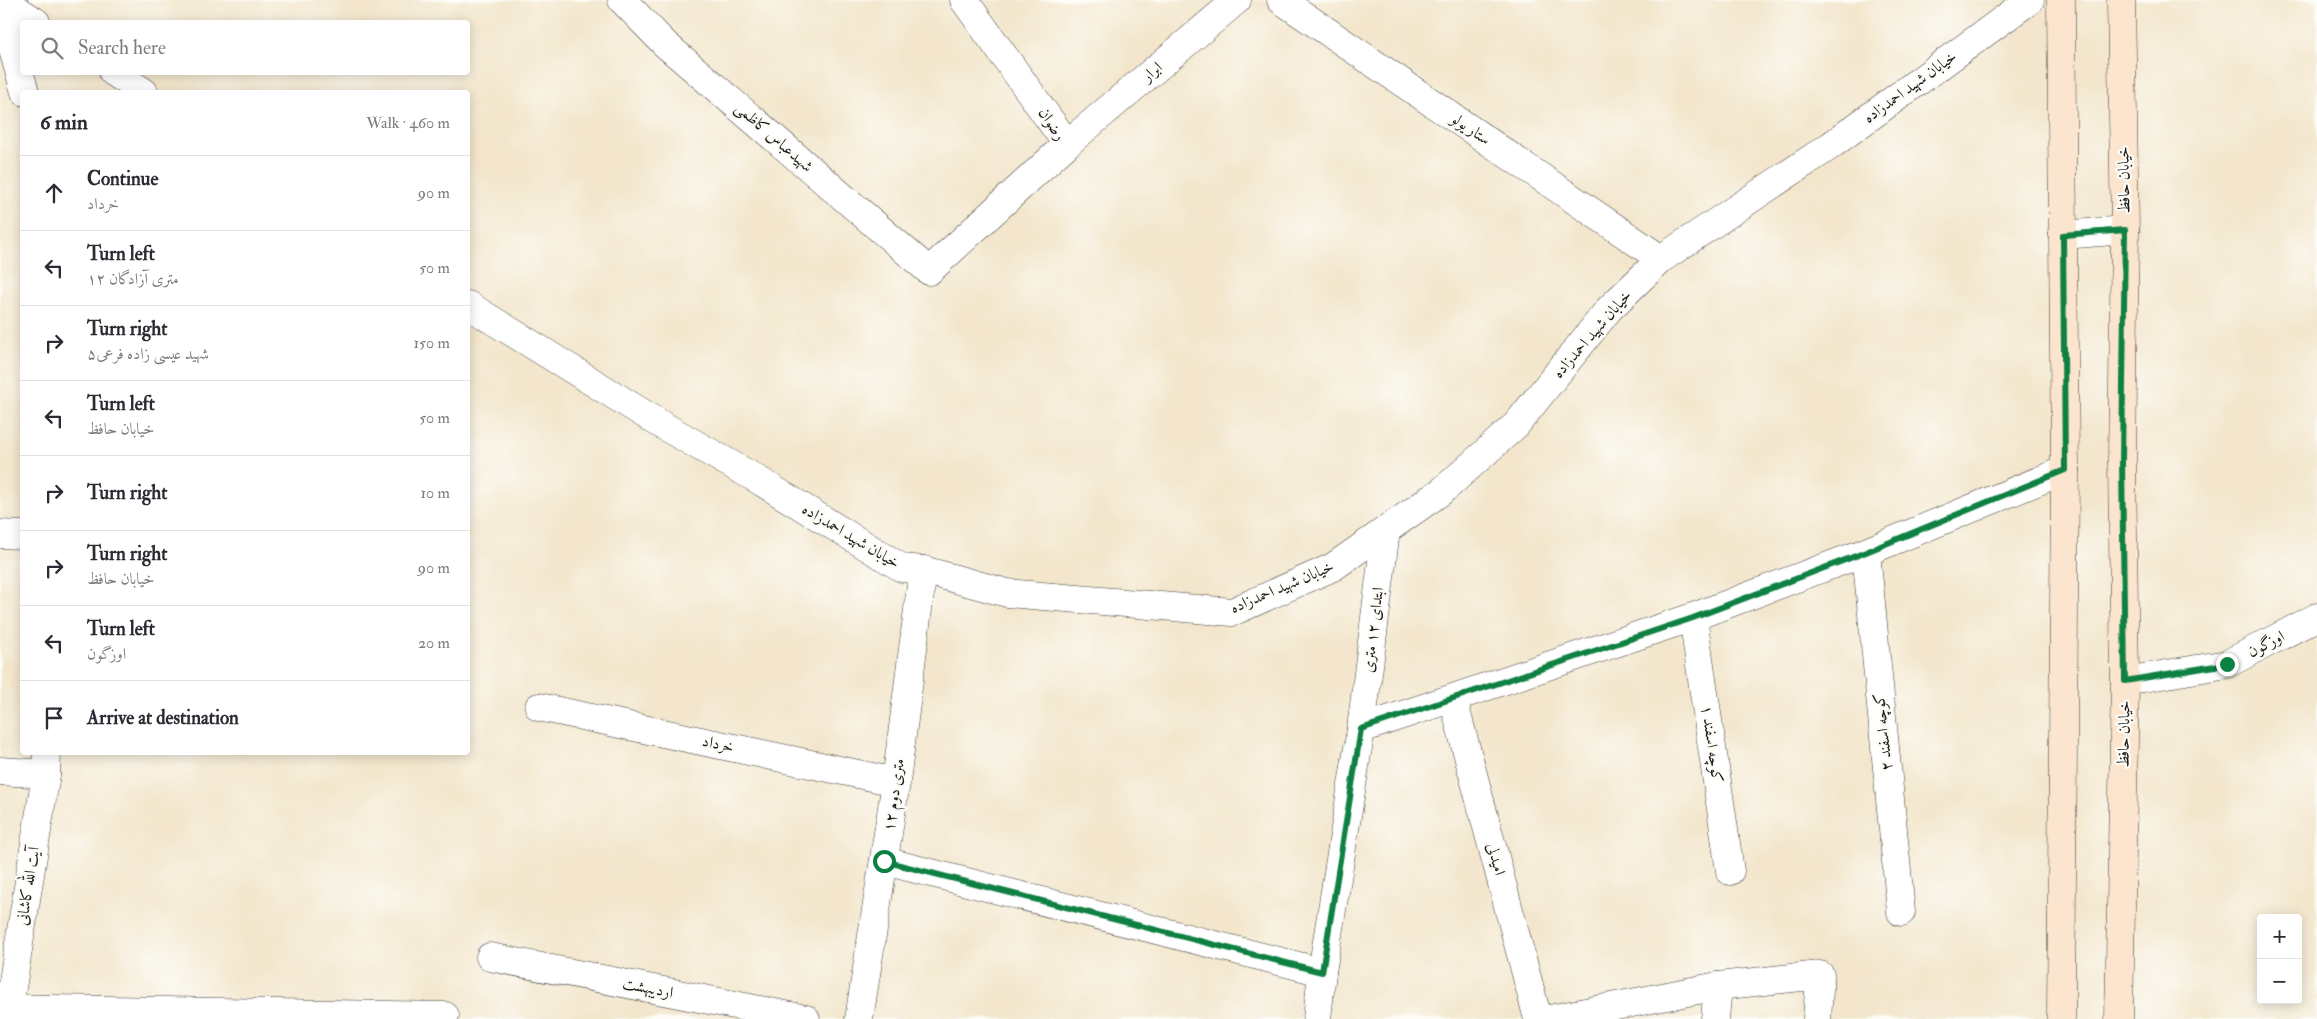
<!DOCTYPE html>
<html lang="en">
<head>
<meta charset="utf-8">
<style>
  :root { --surface:#fff; --page:#f7f7f7; --text:#2b2b33; --muted:#7c7c81; --line:#e1e1e2 }
  body { margin:0; font-family:"IM FELL Double Pica",Amiri,serif; background:var(--page); color:var(--text) }
  .controls { position:absolute; right:15px; bottom:15px; display:grid; overflow:hidden; border-radius:5px; box-shadow:0 2px 12px #0003 }
  .controls button { width:45px; height:45px; display:grid; place-items:center; padding:0; border:0; border-bottom:1px solid var(--line); background:var(--surface); color:var(--text); font:25px sans-serif }
  .stop { position:absolute; width:15px; height:15px; margin:-11px; border:4px solid #0b8043; border-radius:50%; background:#fff }
  .stop.end { background:#0b8043; border-color:#fff; box-shadow:0 1px 5px #0008 }
  .list { margin:0; padding:0; list-style:none }
  h2 { display:flex; justify-content:space-between; align-items:center; height:65px; margin:0; padding:0 20px; font-size:21px }
  h2 small { font-size:16px; font-weight:400; color:var(--muted) }
  .list li { display:grid; grid-template-columns:32px 1fr auto; gap:15px; align-items:center; box-sizing:border-box; height:75px; padding:0 20px; border-top:1px solid var(--line) }
  .list b { display:block; font-size:19px; white-space:nowrap }
  .list p { margin:0; font-size:16px; white-space:nowrap; color:var(--muted) }
  .list em { font-size:16px; font-style:normal; color:var(--muted) }
  .icon { flex:none; width:28px; height:28px; fill:none; stroke:currentColor; stroke-width:2; stroke-linecap:round; stroke-linejoin:round }
  .map { position:relative; flex:none; width:2317px; height:1019px; overflow:hidden }
  .search { position:absolute; background:var(--surface); box-shadow:0 2px 12px #0003; left:20px; top:20px; width:450px; height:55px; display:flex; align-items:center; gap:12px; box-sizing:border-box; padding:0 18px; border-radius:5px; color:var(--muted); font-size:19px }
  .panel { position:absolute; background:var(--surface); box-shadow:0 2px 12px #0003; left:20px; top:90px; width:450px; height:665px; border-radius:5px }
  .map>svg:first-child { display:block }
</style>
</head>
<body>
<div class="map">
<svg width="2317" height="1019" viewBox="0 0 2317 1019">
  <rect width="100%" height="100%" fill="#fdfcf7"/>
  <filter id="ink" filterUnits="userSpaceOnUse"><feTurbulence type="fractalNoise" baseFrequency=".02" numOctaves="2"/><feDisplacementMap in="SourceGraphic" scale="10" xChannelSelector="R" yChannelSelector="G"/><feConvolveMatrix kernelMatrix="1 2 1 2 8 2 1 2 1" color-interpolation-filters="sRGB"/></filter>
  <filter id="wash" filterUnits="userSpaceOnUse"><feTurbulence type="fractalNoise" baseFrequency=".0096" numOctaves="4" result="noise"/><feDisplacementMap in="SourceGraphic" scale="20" xChannelSelector="R" yChannelSelector="G"/><feGaussianBlur stdDeviation="1.12" result="paint"/><feColorMatrix in="noise" values="0 0 0 0 0 0 0 0 0 0 0 0 0 0 0 0 0 1.4 0 .05"/><feComposite in="paint" operator="in"/></filter>
  <g filter="url(#wash)">
    <rect width="100%" height="100%" fill="#f3e6cc"/>
  </g>
  <g filter="url(#ink)">
    <g fill="none" stroke-linecap="round" stroke-linejoin="round">
      <!-- street casing -->
      <g stroke="#3c3a36" stroke-width="29">
        <g id="street">
          <path d="M2,0l34,22"/>
          <path d="M622,0l43,44 264,227 138,-127 -103,-144"/>
          <path d="M1281,0l380,259"/>
          <path d="M0,4l25,88"/>
          <path d="M113,72l31,20"/>
          <path d="M1067,144l170,-144"/>
          <path d="M2063,235l62,-5"/>
          <path d="M468,305l194,120 93,53 147,90 21,2 84,23 225,19 101,-45 109,-76 74,-66 93,-116 52,-50 169,-113 200,-146"/>
          <path d="M0,534l22,1"/>
          <path d="M1866,552l35,360"/>
          <path d="M1693,617l37,254"/>
          <path d="M2125,681l102,-17 90,-47"/>
          <path d="M1453,699l85,320"/>
          <path d="M539,707l357,75"/>
          <path d="M1361,729l332,-112 173,-65 199,-82"/>
          <path d="M0,771l46,3"/>
          <path d="M884,861l438,111"/>
          <path d="M490,957l316,62"/>
          <path d="M0,1008l445,8"/>
          <path d="M7,1019l39,-245 1,-22"/>
          <path d="M859,1019l37,-237 27,-212"/>
          <path d="M1317,1019l5,-47 39,-243 25,-199"/>
          <path d="M1550,1019l168,-33 102,-11 -3,44"/>
          <path d="M1715,1019l3,-33"/>
        </g>
      </g>
      <!-- secondary casing -->
      <g stroke="#3c3a36" stroke-width="29">
        <g id="secondary">
          <path d="M2061,1019l4,-549 -4,-470"/>
          <path d="M2119,1019l6,-338 -3,-220 3,-231 -4,-230"/>
        </g>
      </g>
      <!-- street -->
      <use href="#street" stroke="#fff" stroke-width="28"/>
      <!-- secondary -->
      <use href="#secondary" stroke="#fce5cf" stroke-width="28"/>
    </g>
  </g>
  <g fill="none" stroke-linecap="round" stroke-linejoin="round" filter="url(#ink)">
    <!-- route -->
    <path stroke="#0b8043" stroke-width="6" d="M884,861l438,111 39,-243 332,-111 173,-66 199,-82 -2,-235 62,-5 -3,232 3,219 102,-17"/>
  </g>
  <g text-anchor="middle" dominant-baseline="central" stroke-width="4.5" stroke-linejoin="round" paint-order="stroke">
    <!-- street labels -->
    <g font-size="16" fill="#1c1c1c" stroke="#fdfcf7">
      <text transform="translate(1152 72) rotate(-40)">ابرار</text>
      <text transform="translate(1910 87) rotate(-36)">خیابان شهید احمدزاده</text>
      <text transform="translate(1052 124) rotate(56)">رضوان</text>
      <text transform="translate(1471 129) rotate(34)">ستار یولو</text>
      <text transform="translate(774 137) rotate(41)">شهیدعباس کاظمی</text>
      <text transform="translate(2124 180) rotate(-91)">خیابان حافظ</text>
      <text transform="translate(1592 334) rotate(-49)">خیابان شهید احمدزاده</text>
      <text transform="translate(851 536) rotate(31)">خیابان شهید احمدزاده</text>
      <text transform="translate(1282 587) rotate(-23)">خیابان شهید احمدزاده</text>
      <text transform="translate(1373 630) rotate(-83)">ابتدای ۱۲ متری</text>
      <text transform="translate(2266 644) rotate(-28)">اوزگون</text>
      <text transform="translate(1883 732) rotate(-96)">کوچه اسفند ۲</text>
      <text transform="translate(2124 734) rotate(-89)">خیابان حافظ</text>
      <text transform="translate(718 744) rotate(12)">خرداد</text>
      <text transform="translate(1712 744) rotate(82)">کوچه اسفند ۱</text>
      <text transform="translate(894 795) rotate(-82)">۱۲ متری دوم</text>
      <text transform="translate(1496 859) rotate(75)">امیدلی</text>
      <text transform="translate(28 886) rotate(-81)">آیت الله کاشانی</text>
      <text transform="translate(648 988) rotate(11)">اردیبهشت</text>
    </g>
  </g>
</svg>
<div class="controls">
<button>+</button>
<button>−</button>
</div>
<div class="stop" style="left:884px;top:861px"></div>
<div class="stop end" style="left:2227px;top:664px"></div>
<div class="search"><svg class="icon" aria-label="search" viewBox="0 0 24 24"><circle cx="10" cy="10" r="6"/><path d="M15 15l6 6"/></svg>Search here</div>
<section class="panel">
<h2>6 min<small>Walk · 460 m</small></h2>
<ul class="list">
<li><svg class="icon" aria-label="ahead" viewBox="0 0 24 24"><path d="M12 20V5M6 11l6-6 6 6"/></svg><div><b>Continue</b><p>خرداد</p></div><em>90 m</em></li>
<li><svg class="icon" aria-label="left" viewBox="0 0 24 24"><path d="M17 20v-9H6M10 6l-5 5 5 5"/></svg><div><b>Turn left</b><p>۱۲ متری آزادگان</p></div><em>50 m</em></li>
<li><svg class="icon" aria-label="right" viewBox="0 0 24 24"><path d="M7 20v-9h11M14 6l5 5-5 5"/></svg><div><b>Turn right</b><p>شهید عیسی زاده فرعی۵</p></div><em>150 m</em></li>
<li><svg class="icon" aria-label="left" viewBox="0 0 24 24"><path d="M17 20v-9H6M10 6l-5 5 5 5"/></svg><div><b>Turn left</b><p>خیابان حافظ</p></div><em>50 m</em></li>
<li><svg class="icon" aria-label="right" viewBox="0 0 24 24"><path d="M7 20v-9h11M14 6l5 5-5 5"/></svg><div><b>Turn right</b></div><em>10 m</em></li>
<li><svg class="icon" aria-label="right" viewBox="0 0 24 24"><path d="M7 20v-9h11M14 6l5 5-5 5"/></svg><div><b>Turn right</b><p>خیابان حافظ</p></div><em>90 m</em></li>
<li><svg class="icon" aria-label="left" viewBox="0 0 24 24"><path d="M17 20v-9H6M10 6l-5 5 5 5"/></svg><div><b>Turn left</b><p>اوزگون</p></div><em>20 m</em></li>
<li><svg class="icon" aria-label="arrive" viewBox="0 0 24 24"><path d="M6 21V4h12l-3 4 3 4H6"/></svg><div><b>Arrive at destination</b></div></li>
</ul>
</section>
</div>
</body>
</html>
